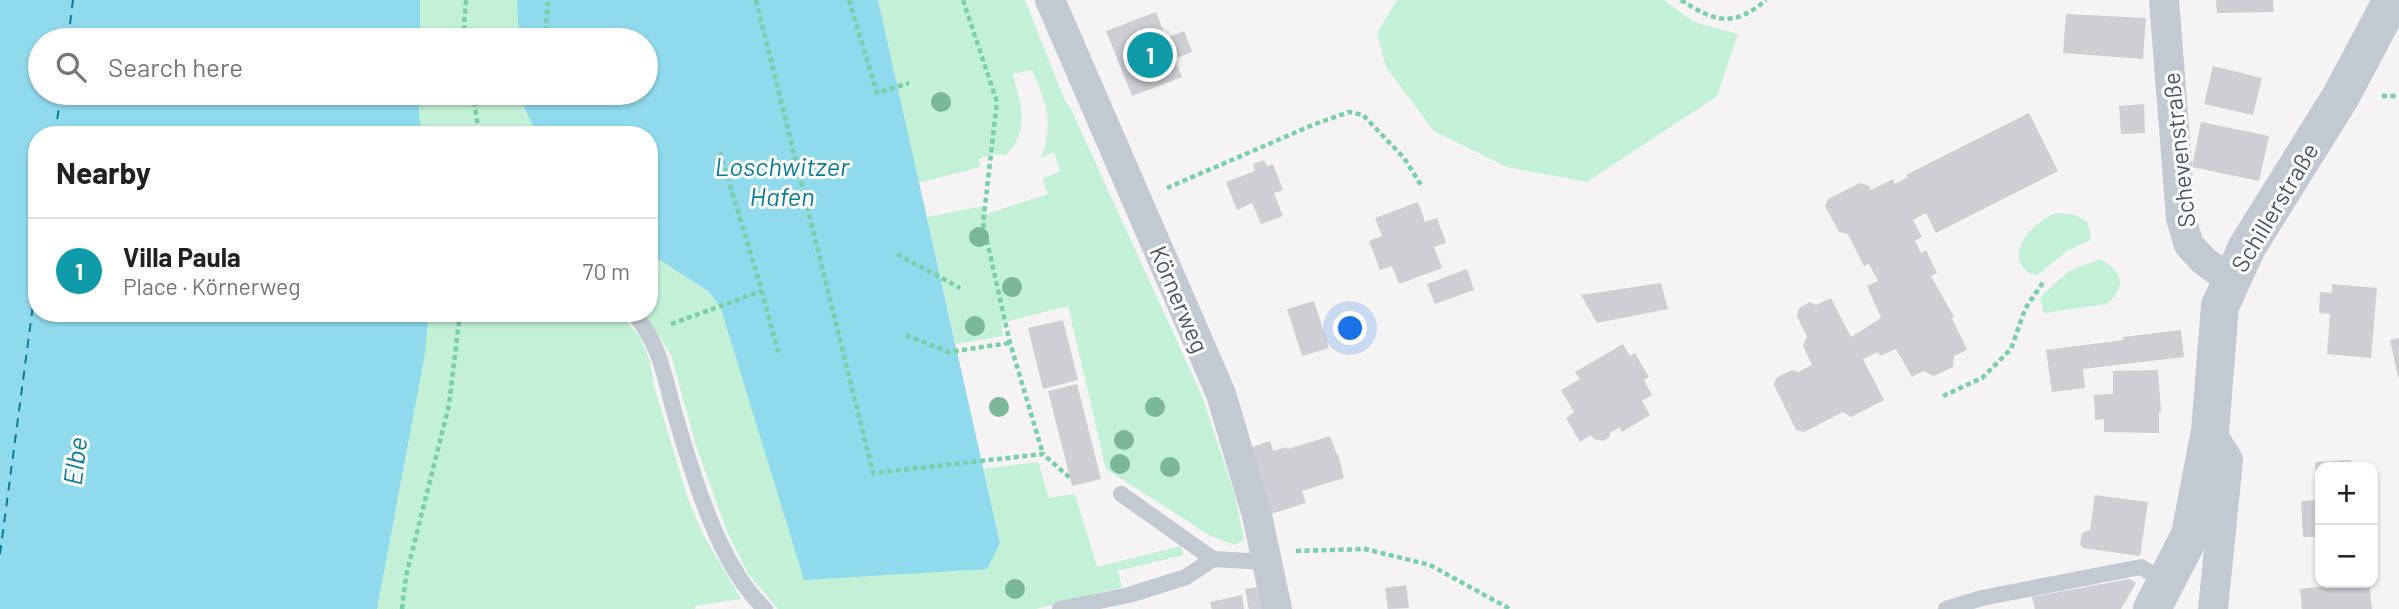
<!DOCTYPE html>
<html lang="en">
<head>
<meta charset="utf-8">
<style>
  :root { --surface:#fff; --page:#f6f6f6; --text:#202124; --muted:#757577; --line:#e0e0e0; --accent:#2563eb }
  body { margin:0; font-family:Barlow,sans-serif; background:var(--page); color:var(--text) }
  .controls { position:absolute; right:21px; bottom:21px; display:grid; overflow:hidden; border-radius:14px; box-shadow:0 2px 5px #0004 }
  .controls button { width:63px; height:63px; display:grid; place-items:center; padding:0; border:0; border-bottom:2px solid var(--line); background:var(--surface); color:var(--text); font:35px sans-serif }
  .you { position:absolute; left:1351px; top:329px; width:24px; height:24px; margin:-18px; border:5px solid #fff; border-radius:50%; background:#1a73e8; box-shadow:0 0 0 10px #1a73e833 }
  .badge { display:grid; place-items:center; width:46px; height:46px; border-radius:50%; background:var(--accent); color:#fff; font-size:23px; font-weight:700 }
  .pin { position:absolute; translate:-50% -50%; border:4px solid #fff; box-shadow:0 2px 7px #0006 }
  .list { margin:0; padding:0; list-style:none }
  h2 { display:flex; justify-content:space-between; align-items:center; height:91px; margin:0; padding:0 28px; font-size:30px }
  h2 small { font-size:23px; font-weight:400; color:var(--muted) }
  .list li { display:grid; grid-template-columns:46px 1fr auto; gap:21px; align-items:center; box-sizing:border-box; height:105px; padding:0 28px; border-top:2px solid var(--line) }
  .list b { display:block; font-size:26px; white-space:nowrap }
  .list p { margin:0; font-size:23px; white-space:nowrap; color:var(--muted) }
  .list em { font-size:23px; font-style:normal; color:var(--muted) }
  .icon { flex:none; width:38px; height:38px; fill:none; stroke:currentColor; stroke-width:2; stroke-linecap:round; stroke-linejoin:round }
  .map { position:relative; flex:none; width:2399px; height:609px; overflow:hidden }
  .search { position:absolute; background:var(--surface); box-shadow:0 2px 5px #0004; left:28px; top:28px; width:630px; height:77px; display:flex; align-items:center; gap:18px; box-sizing:border-box; padding:0 24px; border-radius:38px; color:var(--muted); font-size:26px }
  .panel { position:absolute; background:var(--surface); box-shadow:0 2px 5px #0004; left:28px; top:126px; width:630px; height:196px; border-radius:28px }
  .map>svg:first-child { display:block }
</style>
</head>
<body>
<div class="map">
<svg width="2399" height="609" viewBox="0 0 2399 609">
  <rect width="100%" height="100%" fill="#f5f3f3"/>
  <!-- green -->
  <g fill="#c3f1d5">
    <path d="M420,0h97l2,40h-99z"/>
    <path d="M878,0h147l40,101 5,6 132,289 32,96 10,47 -9,6 -26,-10 -103,-66 -38,-163 -67,17 2,13 -47,8 -29,-127 57,-11 2,8 62,-20 -6,-15 18,-8 -6,-19 -13,6c13,-36 6,-54 -9,-88l-19,4c7,30 18,55 -7,81l-12,-1 -15,5 1,8 -61,16z"/>
    <path d="M1397,0h267l30,22 44,12 -21,62 -130,86 -80,-15 -73,-36 -48,-64 -9,-34z"/>
    <path d="M419,93h104l1,14 13,28h-114l-4,-20z"/>
    <path d="M2057,213l16,1 14,8 4,12 -1,6 -23,11 -31,25c-38,-15 -4,-56 21,-63z"/>
    <path d="M649,253l59,38 12,14 84,275 196,-37 -16,-74 54,-7 11,36 26,-4 22,73 84,-21 2,9 -65,16 4,16 -86,22h-258l-29,-34 -22,-44 -31,-85 -25,-91 -27,-42h5z"/>
    <path d="M2100,259c23,12 27,27 7,45l-63,9 -4,-16 29,-26z"/>
    <path d="M429,313h188l23,23 10,26 4,24 34,113 16,37 37,63 -46,7v3h-318l48,-255z"/>
  </g>
  <!-- water -->
  <g fill="#90daee">
    <path d="M0,0h420v40h-380v53h379v22l4,20h-386v178h392l-4,41 -48,255h-377z"/>
    <path d="M517,0h361l122,543 -13,26 -183,11 -84,-274 -12,-15 -59,-38v-118h-112l-13,-28 -1,-14h123v-53h-127z"/>
  </g>
  <g fill="none" stroke-linecap="round" stroke-linejoin="round">
    <!-- ferry -->
    <g stroke="#0c7c9b" stroke-width="2" stroke-dasharray="9 7" stroke-linecap="butt">
      <path d="M68,40l5,-40"/>
      <path d="M55,135l6,-42"/>
      <path d="M0,554l37,-279"/>
    </g>
  </g>
  <!-- building -->
  <g fill="#cdcfd5">
    <path d="M2216,0h57l1,12 -57,1z"/>
    <path d="M1156,12l10,26 18,-7 8,21 -18,7 8,18 -50,19 -26,-65z"/>
    <path d="M2066,14l80,4 -3,41 -80,-6z"/>
    <path d="M2213,66l49,12 -9,37 -49,-11z"/>
    <path d="M2144,104l1,29 -24,1 -2,-28z"/>
    <path d="M2029,113l29,58 -122,62 -10,-20 -13,7 9,17 -7,4 6,12 5,-3 11,23 -6,3 23,41 -2,1 15,32 -13,6 -1,11 -19,9 -11,-5 -11,6 -16,-28 -16,7 -2,-4 -15,7 21,41 -33,17 -8,-5 -39,20 -8,-2 -22,-45 2,-7 16,-8 6,2 14,-7 -9,-19 4,-9 -10,-21 2,-8 11,-6 6,3 15,-7 20,39 30,-19 -14,-32 11,-5 -9,-17 -5,2 -16,-32 -9,-2 -14,-26 3,-7 32,-16 9,3 2,4 22,-11 2,5 13,-7 -2,-2z"/>
    <path d="M2201,122l68,14 -10,45 -67,-14z"/>
    <path d="M1264,160l3,6 6,-2 10,26 -9,3 9,23 -22,8 -9,-21 -15,7 -11,-28 29,-11 -2,-7z"/>
    <path d="M1418,202l7,20 12,-4 9,25 -12,4 8,21 -43,16 -7,-18 -12,4 -11,-29 13,-5 -7,-18z"/>
    <path d="M1467,269l7,21 -39,14 -8,-20z"/>
    <path d="M1661,283l7,26 -71,14 -16,-28z"/>
    <path d="M2332,284l45,4 -6,70 -44,-4 3,-40 -11,-1 1,-21 12,1z"/>
    <path d="M1314,301l15,47 -27,8 -15,-47z"/>
    <path d="M1063,320l15,60 -35,9 -15,-61z"/>
    <path d="M2181,330l3,27 -101,12 2,19 -33,4 -6,-42 78,-10 -1,-3z"/>
    <path d="M2399,338v39h-1l-8,-37z"/>
    <path d="M1623,344l7,12 5,-3 14,24 -5,3 8,15 -10,6 8,14 -28,17 -2,-5 -10,6v4l-7,4 -9,-2 -3,-4 -11,7 -14,-24 8,-6 -13,-22 19,-11 -5,-7z"/>
    <path d="M2158,370l3,42h-2v21l-55,-1v-13l-9,1 -1,-25 19,-1v-23z"/>
    <path d="M1077,384l24,95 -29,7 -24,-95z"/>
    <path d="M1330,436l7,19 1,-1 6,24 -42,13 4,12 -35,11 -21,-66 20,-7 3,10 14,-4 1,2z"/>
    <path d="M2351,460l1,7h-32v70h-17l-2,-36 16,-1 -2,-38z"/>
    <path d="M2095,495l53,7 -8,54 -57,-8 -3,-4 2,-11 8,-3z"/>
    <path d="M2129,579l7,4 -15,26h-86l-3,-12z"/>
    <path d="M2353,583h16l3,26h-70l-2,-20z"/>
    <path d="M1406,585l3,23 -21,1 -3,-21z"/>
    <path d="M1262,586l5,23h-18l-4,-20z"/>
    <path d="M1242,595l2,14h-32l-2,-7z"/>
  </g>
  <g fill="none" stroke-linecap="round" stroke-linejoin="round">
    <!-- path -->
    <g stroke="#7ad0a6" stroke-width="4.5" stroke-dasharray="5 3.5" stroke-linecap="butt">
      <path d="M466,0l-2,25 2,15"/>
      <path d="M756,0l117,473 170,-19 27,24"/>
      <path d="M849,0l28,93 32,-10"/>
      <path d="M963,0l34,102 -14,121 27,120 33,111"/>
      <path d="M1681,0c34,22 52,28 85,0"/>
      <path d="M545,40l3,-40"/>
      <path d="M473,93l6,42"/>
      <path d="M2382,96h17"/>
      <path d="M720,152l42,139 17,65"/>
      <path d="M1167,188l148,-64 34,-12 14,3 41,43 17,27"/>
      <path d="M897,254l63,34"/>
      <path d="M671,324l91,-33"/>
      <path d="M906,335l42,17 62,-9"/>
      <path d="M1943,396l39,-18 29,-29 14,-40 19,-28"/>
      <path d="M1296,551l69,-2 65,16 80,44"/>
      <path d="M402,609l4,-33 43,-171 11,-92"/>
    </g>
    <!-- service -->
    <g stroke="#c1cad2" stroke-width="16">
      <path d="M633,313c26,28 31,62 41,98 18,61 44,154 91,198"/>
      <path d="M1121,494l92,65 53,3"/>
      <path d="M1060,609l69,-14 57,-18 27,-18"/>
      <path d="M1946,609l36,-11 159,-31 25,15"/>
    </g>
    <!-- minor -->
    <g stroke="#c1cad2" stroke-width="30">
      <path d="M1050,0l171,394 36,121 20,94"/>
      <path d="M2164,0l17,218 8,27 15,16 26,19"/>
      <path d="M2210,431l18,29 -15,149"/>
    </g>
    <!-- tertiary -->
    <path stroke="#c1cad2" stroke-width="38" d="M2152,609l38,-74 20,-104 10,-125 27,-59 94,-151 51,-96"/>
  </g>
  <!-- trees -->
  <g fill="#7bb799">
    <circle cx="941" cy="102" r="10"/>
    <circle cx="979" cy="237" r="10"/>
    <circle cx="1012" cy="287" r="10"/>
    <circle cx="975" cy="326" r="10"/>
    <circle cx="999" cy="407" r="10"/>
    <circle cx="1155" cy="407" r="10"/>
    <circle cx="1124" cy="440" r="10"/>
    <circle cx="1120" cy="464" r="10"/>
    <circle cx="1170" cy="467" r="10"/>
    <circle cx="1015" cy="589" r="10"/>
  </g>
  <g text-anchor="middle" dominant-baseline="central" stroke-width="6" stroke-linejoin="round" paint-order="stroke">
    <!-- street labels -->
    <g font-size="24" fill="#4a5661" stroke="#fff">
      <text transform="translate(2178 150) rotate(-96)">Schevenstraße</text>
      <text transform="translate(2274 207) rotate(-59)">Schillerstraße</text>
      <text transform="translate(1180 299) rotate(67)">Körnerweg</text>
    </g>
    <!-- water labels -->
    <g font-size="26" font-style="italic" fill="#0c7c9b" stroke="#fff">
      <text x="782" y="165">Loschwitzer<tspan x="782" dy="30">Hafen</tspan></text>
      <text transform="translate(74 461) rotate(-83)">Elbe</text>
    </g>
  </g>
</svg>
<div class="controls">
<button>+</button>
<button>−</button>
</div>
<div class="you"></div>
<div class="pin badge" style="left:1150px;top:55px;background:#0f9aa8">1</div>
<div class="search"><svg class="icon" aria-label="search" viewBox="0 0 24 24"><circle cx="10" cy="10" r="6"/><path d="M15 15l6 6"/></svg>Search here</div>
<section class="panel">
<h2>Nearby<small></small></h2>
<ul class="list">
<li><span class="badge" style="background:#0f9aa8">1</span><div><b>Villa Paula</b><p>Place · Körnerweg</p></div><em>70 m</em></li>
</ul>
</section>
</div>
</body>
</html>
